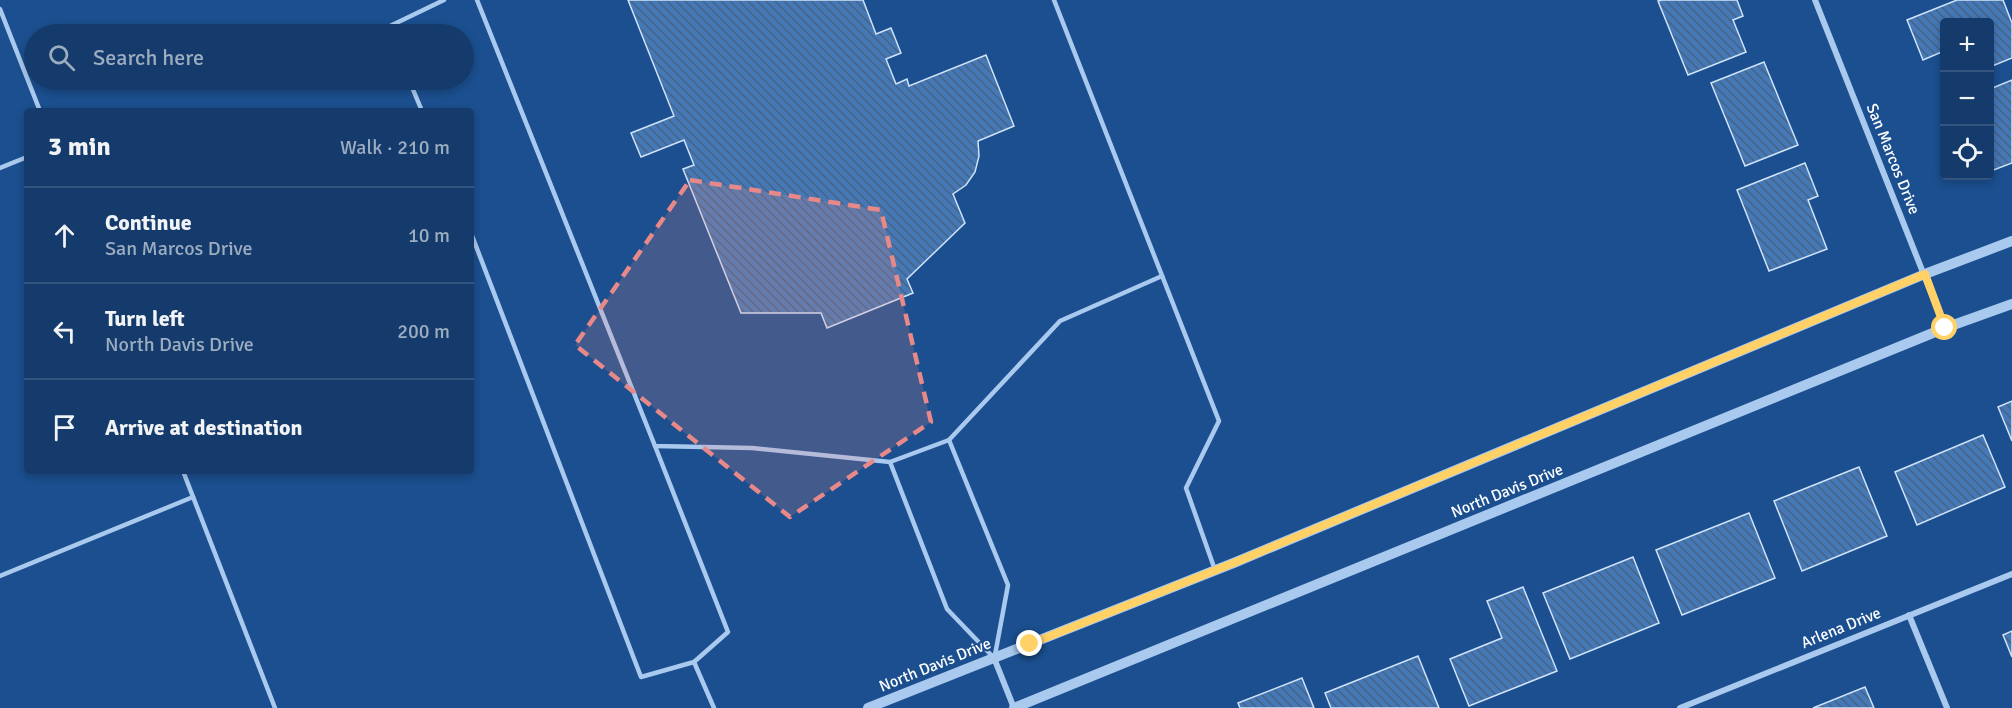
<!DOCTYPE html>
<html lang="en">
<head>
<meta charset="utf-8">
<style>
  :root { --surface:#143b6b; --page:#1d4271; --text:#f1f3f6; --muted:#9dadc1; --line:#33557e }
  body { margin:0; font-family:Signika,sans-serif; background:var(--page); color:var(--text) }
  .controls { position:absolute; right:18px; top:18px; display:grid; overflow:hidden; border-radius:6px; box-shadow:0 3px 9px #0003 }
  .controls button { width:54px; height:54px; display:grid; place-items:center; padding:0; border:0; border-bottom:2px solid var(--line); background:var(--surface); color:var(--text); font:30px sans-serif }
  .stop { position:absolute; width:18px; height:18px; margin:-14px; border:4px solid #ffd166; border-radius:50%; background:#fff }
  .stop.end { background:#ffd166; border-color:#fff; box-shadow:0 2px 6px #0008 }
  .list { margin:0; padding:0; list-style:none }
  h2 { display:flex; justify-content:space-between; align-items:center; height:78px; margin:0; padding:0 24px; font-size:26px }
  h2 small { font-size:20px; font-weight:400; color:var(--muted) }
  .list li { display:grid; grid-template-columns:39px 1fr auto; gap:18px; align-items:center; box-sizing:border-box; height:96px; padding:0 24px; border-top:2px solid var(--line) }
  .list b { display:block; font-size:22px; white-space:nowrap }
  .list p { margin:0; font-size:20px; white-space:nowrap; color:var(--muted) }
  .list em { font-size:20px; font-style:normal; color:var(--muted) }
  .icon { flex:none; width:33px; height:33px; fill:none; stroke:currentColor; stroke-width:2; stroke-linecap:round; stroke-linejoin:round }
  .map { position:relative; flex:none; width:2012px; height:708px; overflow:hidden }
  .search { position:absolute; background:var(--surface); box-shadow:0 3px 9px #0003; left:24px; top:24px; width:450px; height:66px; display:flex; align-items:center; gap:15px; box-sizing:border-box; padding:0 21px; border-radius:33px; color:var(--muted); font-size:22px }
  .panel { position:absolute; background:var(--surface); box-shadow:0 3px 9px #0003; left:24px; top:108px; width:450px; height:366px; border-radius:6px }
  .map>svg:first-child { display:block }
</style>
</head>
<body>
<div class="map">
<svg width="2012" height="708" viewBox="0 0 2012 708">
  <defs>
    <pattern id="building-back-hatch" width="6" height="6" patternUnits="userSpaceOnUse" patternTransform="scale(1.5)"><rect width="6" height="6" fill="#4478b7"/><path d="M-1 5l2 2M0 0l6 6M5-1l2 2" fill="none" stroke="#486282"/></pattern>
  </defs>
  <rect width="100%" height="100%" fill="#1b4f8f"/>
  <!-- building -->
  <g fill="url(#building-back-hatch)" stroke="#cfe3fa" stroke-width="1.5">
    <path d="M628,0h235l13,34 15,-6 10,25 -15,6 10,25 11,-5 2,7 77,-31 28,71 -36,15 1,15 -4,16 -9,13 -13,9 12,29 -58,56 6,14 -86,35 -6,-15h-80l-58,-144 11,-4 -10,-25 -43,17 -10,-24 43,-17z"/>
    <path d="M1662,0h75l6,16 -10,4 13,32 -58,23 -30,-74z"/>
    <path d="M1957,0h46l9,23v35l-22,9v-45h-46v29l-21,9 -16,-40z"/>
    <path d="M1764,62l34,83 -53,21 -34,-83z"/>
    <path d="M2012,80v83l-21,8 -1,-82z"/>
    <path d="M1805,163l13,33 -10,4 19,49 -58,22 -32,-81z"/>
    <path d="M2012,401v40l-14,-34z"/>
    <path d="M1983,435l22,52 -88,38 -22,-53z"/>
    <path d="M1859,467l28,69 -85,35 -28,-70z"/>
    <path d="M1749,513l26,65 -93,37 -26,-65z"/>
    <path d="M1633,557l26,66 -89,36 -27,-66z"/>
    <path d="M1523,587l34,84 -88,35 -19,-47 52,-21 -15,-37z"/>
    <path d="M2012,631v26l-9,-22z"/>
    <path d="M1418,656l21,52h-108l-6,-15z"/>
    <path d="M1302,678l12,30h-74l-2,-5z"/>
    <path d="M1865,687l9,21h-61z"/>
  </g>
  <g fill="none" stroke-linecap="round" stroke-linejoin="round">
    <!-- service -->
    <g stroke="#a9c9ee" stroke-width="4.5">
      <path d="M477,0l178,446 97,2 138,14 59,-22 111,-119 102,-45"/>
      <path d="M1054,0l165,421 -33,67 29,82"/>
      <path d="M0,9l40,102"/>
      <path d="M391,34l-3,-7 56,-27"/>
      <path d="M409,80l13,31"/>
      <path d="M0,168l27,-11"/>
      <path d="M471,233l170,444 53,-15"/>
      <path d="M949,440l59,145 -13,70"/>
      <path d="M655,446l73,186 -34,30 20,46"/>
      <path d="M890,462l57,147 47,49"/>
      <path d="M183,471l92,237"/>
      <path d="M0,576l193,-79"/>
    </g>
    <!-- minor -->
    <g stroke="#a9c9ee" stroke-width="6">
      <path d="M1815,0l130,328"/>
      <path d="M1909,615l38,93"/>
      <path d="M994,658l20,50"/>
      <path d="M1680,708l332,-134"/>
    </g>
    <!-- tertiary -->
    <g stroke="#a9c9ee" stroke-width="10">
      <path d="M868,708l368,-146 689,-288 87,-33"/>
      <path d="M1014,708l931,-380 67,-24"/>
    </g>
  </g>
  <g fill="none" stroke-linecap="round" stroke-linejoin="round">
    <!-- route -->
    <path stroke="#ffd166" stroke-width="8" d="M1030,644l206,-82 689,-288 20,54"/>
  </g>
  <!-- marked area -->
  <path fill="#e88989" fill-opacity="0.2" stroke="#e88989" stroke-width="4.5" stroke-dasharray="12 8" stroke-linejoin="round" d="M690,180l191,30 50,212 -141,95 -215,-172z"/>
  <g text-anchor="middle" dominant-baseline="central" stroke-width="4.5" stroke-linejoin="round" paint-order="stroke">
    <!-- street labels -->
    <g font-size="16" fill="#fff" stroke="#1b4f8f">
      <text transform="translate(1893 159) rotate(68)">San Marcos Drive</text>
      <text transform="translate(1507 491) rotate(-22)">North Davis Drive</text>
      <text transform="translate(1841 628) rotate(-22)">Arlena Drive</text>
      <text transform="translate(935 665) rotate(-22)">North Davis Drive</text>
    </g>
  </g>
</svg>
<div class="controls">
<button>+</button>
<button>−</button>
<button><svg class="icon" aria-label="locate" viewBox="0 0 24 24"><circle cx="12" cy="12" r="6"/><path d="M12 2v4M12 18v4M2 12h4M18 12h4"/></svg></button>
</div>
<div class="stop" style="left:1945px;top:328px"></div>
<div class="stop end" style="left:1030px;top:644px"></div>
<div class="search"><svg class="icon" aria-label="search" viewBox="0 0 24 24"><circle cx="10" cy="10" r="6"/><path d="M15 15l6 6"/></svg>Search here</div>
<section class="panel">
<h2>3 min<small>Walk · 210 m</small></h2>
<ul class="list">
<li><svg class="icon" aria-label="ahead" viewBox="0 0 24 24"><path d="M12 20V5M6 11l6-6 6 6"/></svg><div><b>Continue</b><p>San Marcos Drive</p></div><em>10 m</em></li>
<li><svg class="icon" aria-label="left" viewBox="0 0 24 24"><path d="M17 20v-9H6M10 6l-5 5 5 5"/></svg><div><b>Turn left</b><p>North Davis Drive</p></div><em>200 m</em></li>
<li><svg class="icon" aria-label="arrive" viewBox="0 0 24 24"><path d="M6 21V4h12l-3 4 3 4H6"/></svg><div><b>Arrive at destination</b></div></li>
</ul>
</section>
</div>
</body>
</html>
